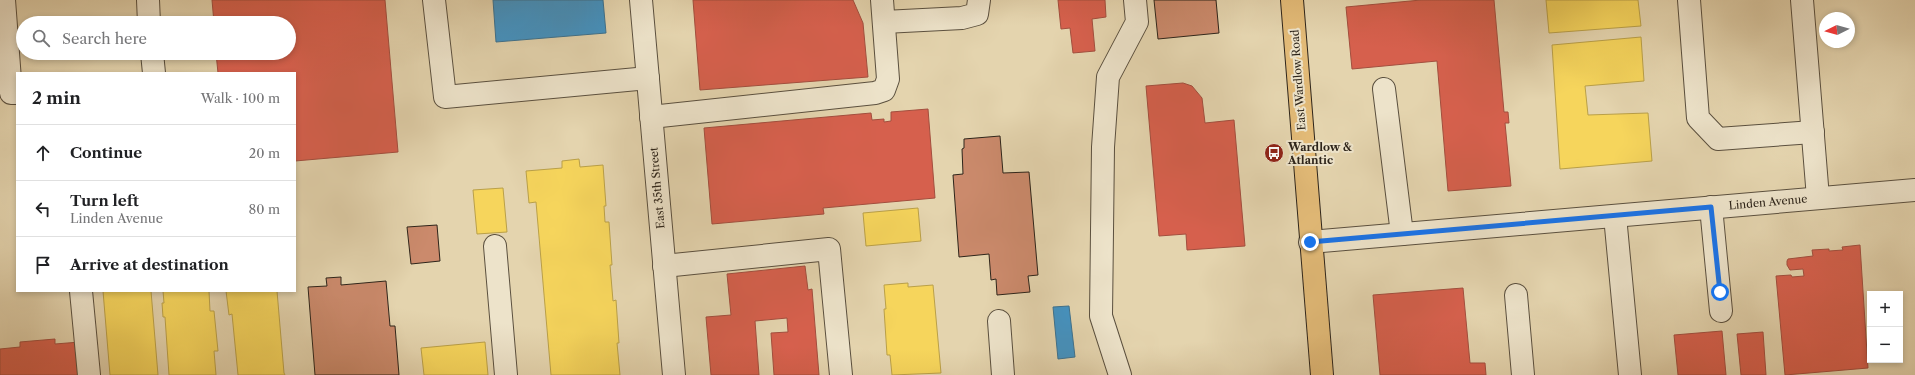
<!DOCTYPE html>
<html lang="en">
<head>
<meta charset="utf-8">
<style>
  :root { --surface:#fff; --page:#f6f6f6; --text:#202124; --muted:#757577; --line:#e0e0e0 }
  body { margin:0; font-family:"Libre Caslon Text",serif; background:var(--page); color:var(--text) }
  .controls { position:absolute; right:12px; bottom:12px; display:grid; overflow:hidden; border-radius:0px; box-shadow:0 2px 6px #0003 }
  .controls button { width:36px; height:36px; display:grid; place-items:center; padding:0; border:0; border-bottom:1px solid var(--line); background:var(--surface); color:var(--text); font:20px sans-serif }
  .compass { position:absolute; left:1819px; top:12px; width:36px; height:36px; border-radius:50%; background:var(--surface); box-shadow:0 2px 6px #0003; rotate:265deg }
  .stop { position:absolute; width:12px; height:12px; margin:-9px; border:3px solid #1a73e8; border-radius:50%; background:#fff }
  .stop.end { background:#1a73e8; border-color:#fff; box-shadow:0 1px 4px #0008 }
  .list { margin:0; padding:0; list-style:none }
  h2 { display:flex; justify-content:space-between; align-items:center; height:52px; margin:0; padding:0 16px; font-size:17px }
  h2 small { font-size:13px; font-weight:400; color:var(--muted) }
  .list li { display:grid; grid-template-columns:26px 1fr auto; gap:12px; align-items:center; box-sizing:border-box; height:56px; padding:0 16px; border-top:1px solid var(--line) }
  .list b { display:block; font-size:15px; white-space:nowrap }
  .list p { margin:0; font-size:13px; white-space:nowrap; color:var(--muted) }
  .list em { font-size:13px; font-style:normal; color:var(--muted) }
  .icon { flex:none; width:22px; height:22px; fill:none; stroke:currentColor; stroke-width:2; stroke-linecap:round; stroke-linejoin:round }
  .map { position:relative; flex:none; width:1915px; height:375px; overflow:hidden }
  .search { position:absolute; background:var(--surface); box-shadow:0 2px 6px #0003; left:16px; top:16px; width:280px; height:44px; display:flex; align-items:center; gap:10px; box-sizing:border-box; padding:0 14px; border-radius:22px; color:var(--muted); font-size:15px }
  .panel { position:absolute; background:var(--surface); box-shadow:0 2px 6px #0003; left:16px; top:72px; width:280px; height:220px; border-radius:0px }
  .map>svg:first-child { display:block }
</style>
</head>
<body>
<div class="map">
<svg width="1915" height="375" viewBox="0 0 1915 375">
  <rect width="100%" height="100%" fill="#e4d4ae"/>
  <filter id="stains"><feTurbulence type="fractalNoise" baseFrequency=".005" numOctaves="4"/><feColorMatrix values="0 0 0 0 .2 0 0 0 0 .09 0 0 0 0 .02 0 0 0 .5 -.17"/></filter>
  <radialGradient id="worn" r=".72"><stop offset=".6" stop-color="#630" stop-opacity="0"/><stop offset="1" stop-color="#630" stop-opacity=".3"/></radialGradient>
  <!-- homes -->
  <g fill="#f6d55c" stroke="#baa048">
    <path d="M1546,0h92l3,26 -92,7z"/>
    <path d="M1641,37l3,44 -59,5 3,29 60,-2 4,48 -92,8 -8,-124z"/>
    <path d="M579,159l1,8 23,-2 3,41h-2l1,16h4l3,43h-2l3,36 3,-1 3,43h-2l3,32h-69l-15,-173 -7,1 -3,-32 36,-3v-7z"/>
    <path d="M503,188l4,44 -30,2 -4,-44z"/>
    <path d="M918,208l3,33 -55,5 -3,-33z"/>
    <path d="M908,283v4l25,-2 8,88 -49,2 -2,-20h-3l-3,-46h2l-2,-24z"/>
    <path d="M103,291h48l7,84h-48z"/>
    <path d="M163,291h46l1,20h4l4,40h-4l2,24h-47l-4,-58h-2l-1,-14h2z"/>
    <path d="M226,291h51l7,82 1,2h-47l-6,-61 -3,1z"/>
    <path d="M485,342l3,33h-64l-3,-27z"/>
  </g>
  <!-- shops -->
  <g fill="#d6604d" stroke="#a34e3e">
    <path d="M212,0h173l13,152 -103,9v-88h-77l-2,-20h73v-30h-75z"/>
    <path d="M693,0h160l10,23 5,54 -168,13z"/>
    <path d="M1058,0h47l1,17 -14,2 3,32 -22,2 -3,-25 -9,1z"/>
    <path d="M1421,0h73l10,112h4l1,11h-4l6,63 -63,5 -11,-130 -85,8 -6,-62z"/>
    <path d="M1183,83l9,3 10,12 3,25 29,-3 11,126 -58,4 -1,-16 -27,2 -13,-150z"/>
    <path d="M928,109l7,89 -112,10 1,6 -112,10 -8,-96 167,-15 1,7 12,-1v3l7,-1v-9z"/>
    <path d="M1860,245l8,123 -83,7 -9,-99 15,-1 1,2 12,-1 -1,-7 -13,1 -3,-5v-4l1,-2 25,-3 -1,-6 17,-1v2l14,-1 -1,-3z"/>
    <path d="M805,266l3,24 4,-1 7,86h-45l-3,-42 17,-1 -1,-14 -32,3 4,54h-48l-5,-58 25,-2 -4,-41z"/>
    <path d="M1463,288l7,75h15l1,12h-106l-7,-80z"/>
    <path d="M1722,331l4,44h-48l-4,-40z"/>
    <path d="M1763,332l3,43h-25l-4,-41z"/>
    <path d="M55,339v5l25,-2 3,33h-83v-26l20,-2v-5z"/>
  </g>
  <!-- schools -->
  <g fill="#4393c3" stroke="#3c7290">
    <path d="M493,0h110l3,33 -110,9z"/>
    <path d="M1069,306l6,51 -17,2 -5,-52z"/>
  </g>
  <!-- building -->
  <g fill="#cb8a6c" stroke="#2d241a">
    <path d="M1154,0h62l3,33 -61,6z"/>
    <path d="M1000,136l3,37 26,-1 9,103 -10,1 2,16 -33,3 -1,-16 -5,1 -2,-26 -30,3 -6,-82 10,-1 -1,-25 2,-1v-9z"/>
    <path d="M437,225l3,36 -29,3 -4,-37z"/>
    <path d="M341,277v8l45,-4 4,45h5l4,49h-84l-7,-88 19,-1 -1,-8z"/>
  </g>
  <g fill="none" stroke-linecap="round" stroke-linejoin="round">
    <!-- minor casing -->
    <g stroke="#5b503f" stroke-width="24">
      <g id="minor">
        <path d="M4,0l7,93h6"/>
        <path d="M148,0l1,23"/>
        <path d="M434,0l11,97 203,-19"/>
        <path d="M641,0l33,375"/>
        <path d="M1689,0l9,118 20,21 95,-7"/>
        <path d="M1802,0l16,198"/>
        <path d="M884,22l78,-4 15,-4 2,-14"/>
        <path d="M152,53l2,20"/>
        <path d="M1384,89l18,145"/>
        <path d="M651,117l224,-24 9,-3 4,-11 -6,-79"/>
        <path d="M1711,207l10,104"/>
        <path d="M1615,216l15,159"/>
        <path d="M1310,242l605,-52"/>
        <path d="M495,246l11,129"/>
        <path d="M664,266l165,-17 12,126"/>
        <path d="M81,291l8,84"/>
        <path d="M1516,295l7,80"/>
        <path d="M999,321l4,54"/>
        <path d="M1120,375l-19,-59 2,-169 5,-70 29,-55 -2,-22"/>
      </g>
    </g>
    <!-- major casing -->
    <g stroke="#2d241a" stroke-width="24">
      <path id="major" d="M1292,0l30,375"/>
    </g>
    <!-- minor -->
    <use href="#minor" stroke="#ede3ca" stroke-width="22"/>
    <!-- major -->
    <use href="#major" stroke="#e2ba77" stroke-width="22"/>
  </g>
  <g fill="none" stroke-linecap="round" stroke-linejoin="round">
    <!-- route -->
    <path stroke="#1a73e8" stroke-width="5" d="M1310,242l401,-35 9,85"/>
  </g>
  <!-- icons -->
  <defs>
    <g id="bus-disc" transform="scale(1)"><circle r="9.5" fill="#8f2418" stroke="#ede3ca"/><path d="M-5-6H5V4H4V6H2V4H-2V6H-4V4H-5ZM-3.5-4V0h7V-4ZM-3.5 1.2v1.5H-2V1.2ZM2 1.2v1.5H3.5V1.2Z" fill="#fff"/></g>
  </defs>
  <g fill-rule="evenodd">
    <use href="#bus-disc" x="1274" y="153"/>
  </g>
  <g text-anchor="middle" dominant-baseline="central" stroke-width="4" stroke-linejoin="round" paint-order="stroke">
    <!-- street labels -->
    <g font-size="11" fill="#2d241a" stroke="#ede3ca">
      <text transform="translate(1298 80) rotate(-94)">East Wardlow Road</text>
      <text transform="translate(657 188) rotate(-95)">East 35th Street</text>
      <text transform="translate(1768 202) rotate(-5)">Linden Avenue</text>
    </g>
    <!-- poi labels -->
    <g font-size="11" font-weight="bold" fill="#2d241a" stroke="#ede3ca" text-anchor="start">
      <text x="1288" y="147">Wardlow &amp;<tspan x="1288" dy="13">Atlantic</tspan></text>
    </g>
  </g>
  <rect width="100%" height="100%" filter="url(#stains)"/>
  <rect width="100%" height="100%" fill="url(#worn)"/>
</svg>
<div class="controls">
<button>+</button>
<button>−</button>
</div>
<svg class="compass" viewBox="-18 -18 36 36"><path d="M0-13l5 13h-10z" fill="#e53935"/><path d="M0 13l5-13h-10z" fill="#757577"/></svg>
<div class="stop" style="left:1720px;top:292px"></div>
<div class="stop end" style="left:1310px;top:242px"></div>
<div class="search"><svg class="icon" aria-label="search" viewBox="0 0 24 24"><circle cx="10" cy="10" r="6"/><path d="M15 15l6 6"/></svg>Search here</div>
<section class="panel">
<h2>2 min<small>Walk · 100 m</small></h2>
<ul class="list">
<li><svg class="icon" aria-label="ahead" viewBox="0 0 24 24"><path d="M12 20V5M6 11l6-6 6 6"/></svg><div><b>Continue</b></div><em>20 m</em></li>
<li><svg class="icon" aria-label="left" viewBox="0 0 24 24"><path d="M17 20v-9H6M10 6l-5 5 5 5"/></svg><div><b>Turn left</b><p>Linden Avenue</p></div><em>80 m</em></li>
<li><svg class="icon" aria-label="arrive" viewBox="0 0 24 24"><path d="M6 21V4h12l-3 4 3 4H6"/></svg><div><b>Arrive at destination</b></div></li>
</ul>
</section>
</div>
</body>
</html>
